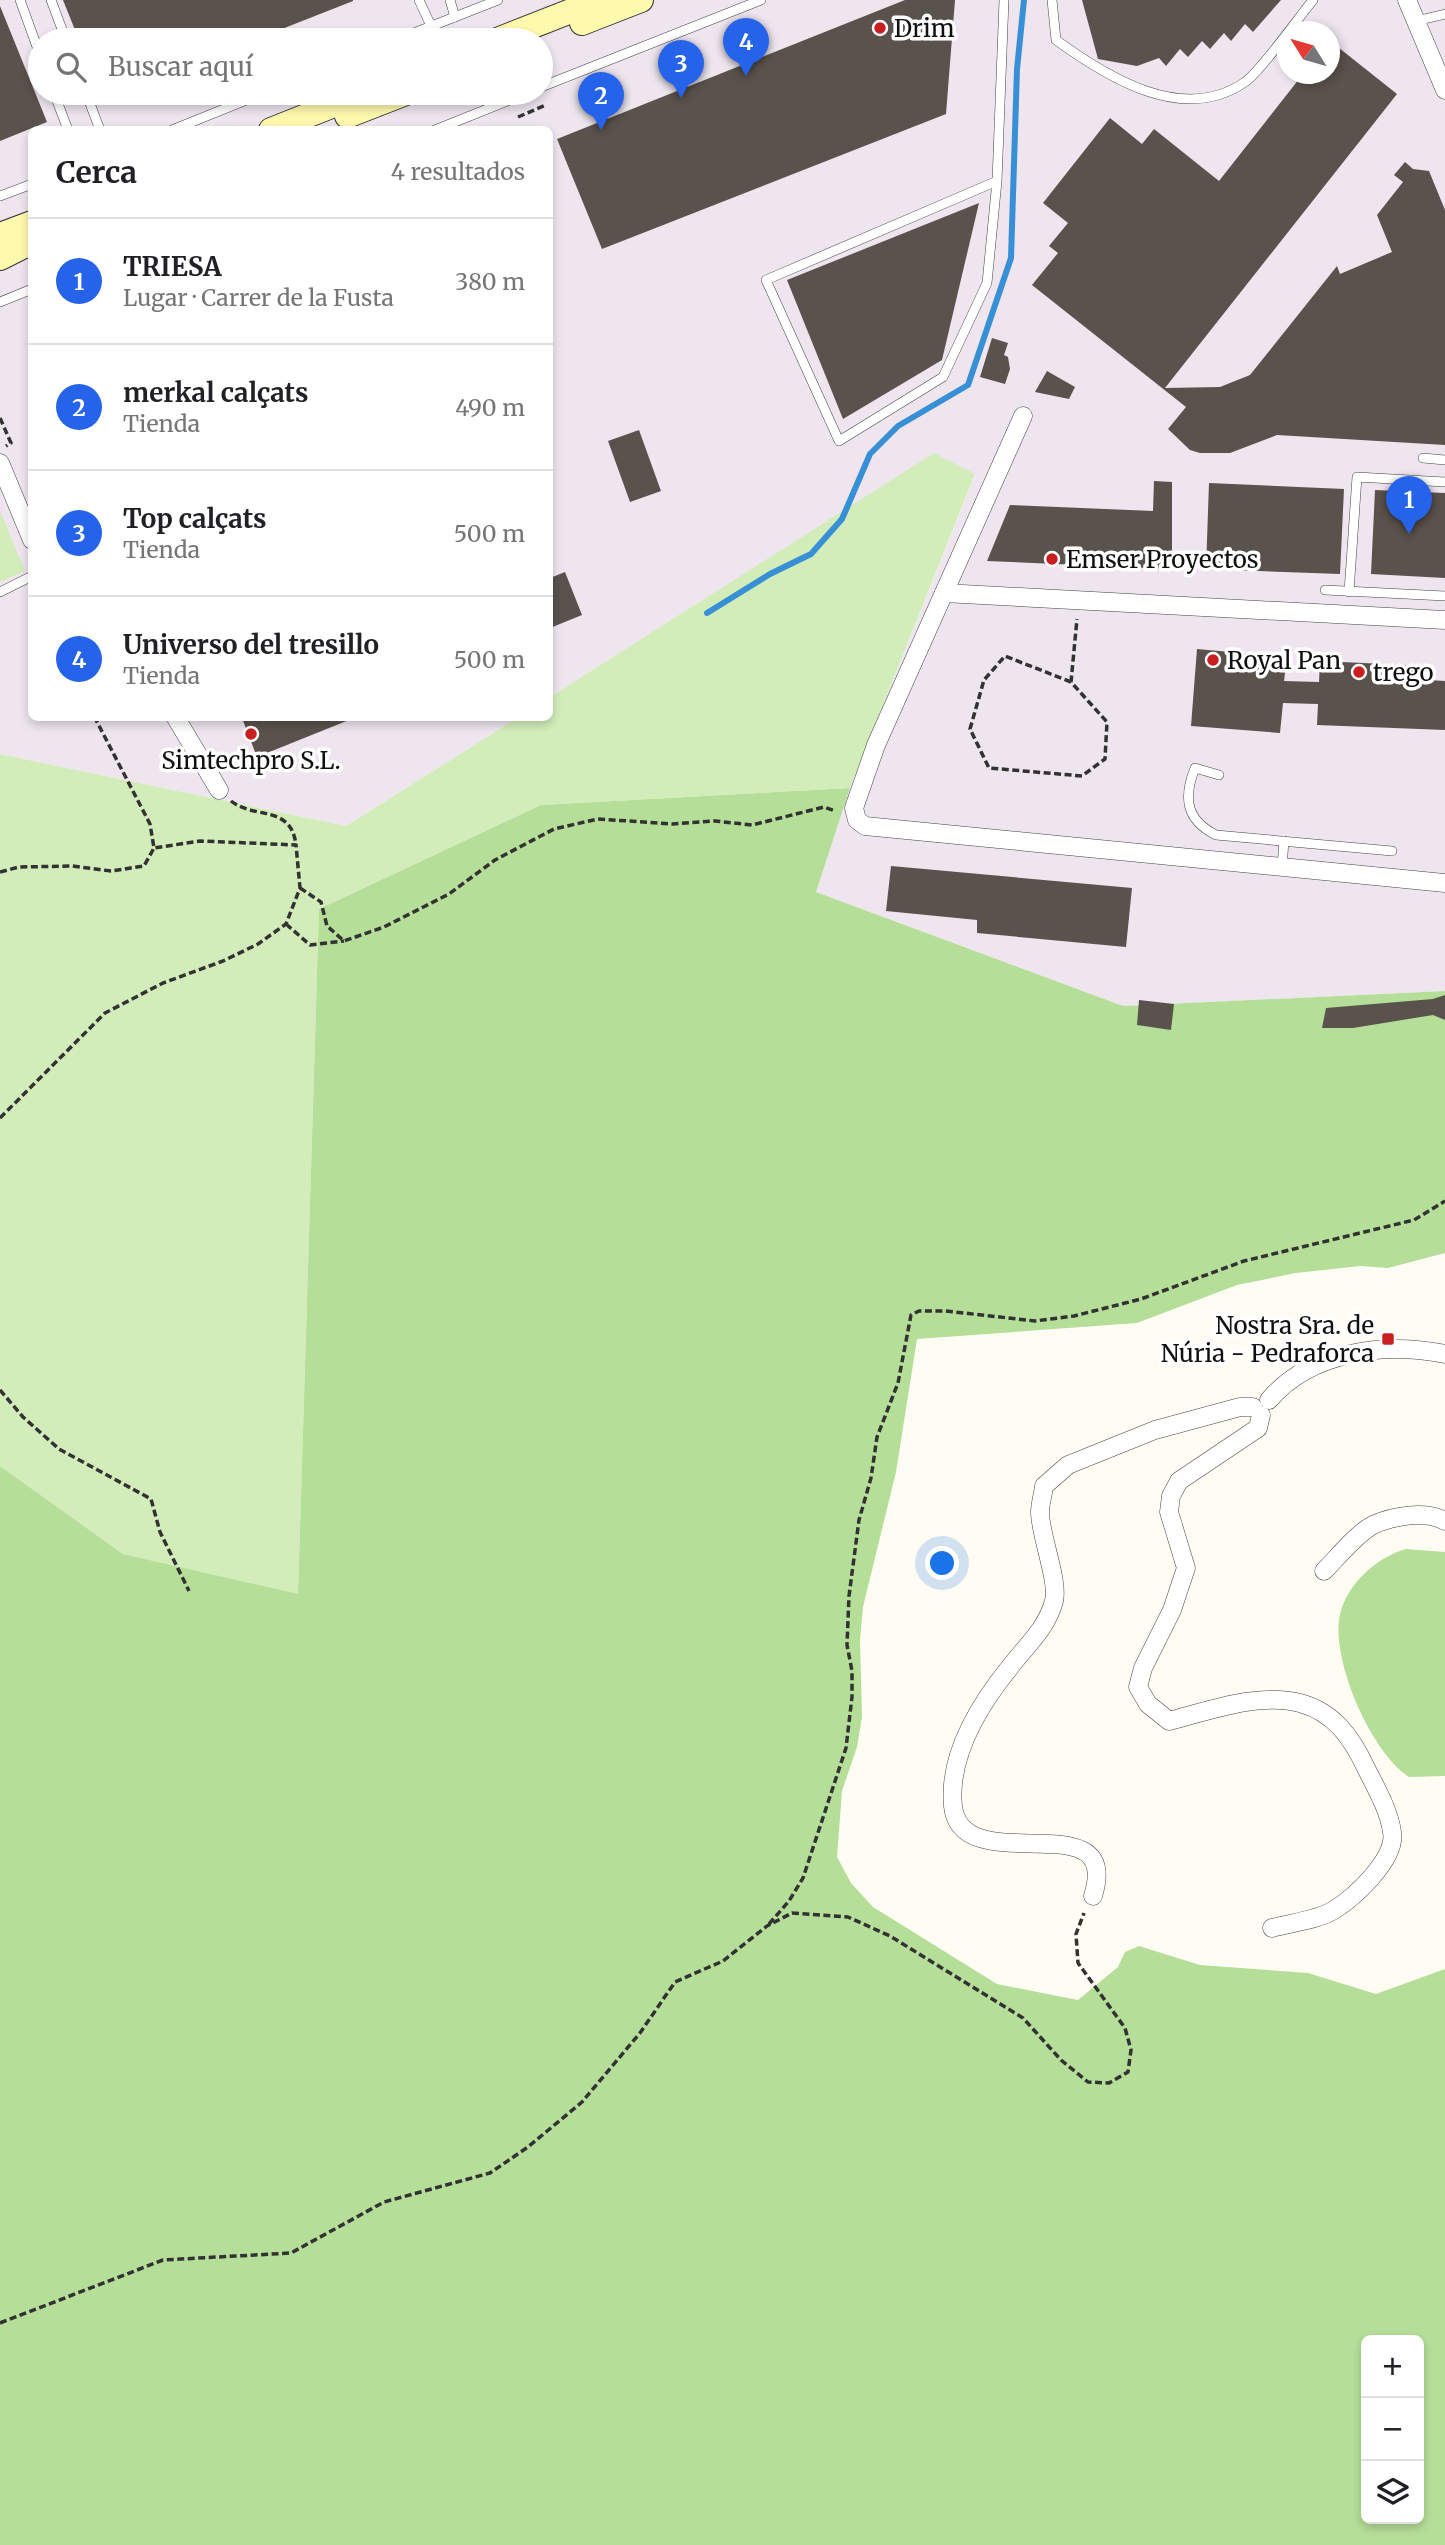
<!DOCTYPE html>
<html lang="es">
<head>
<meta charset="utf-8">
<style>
  :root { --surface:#fff; --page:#f6f6f6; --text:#202124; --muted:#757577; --line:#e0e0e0; --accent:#2563eb }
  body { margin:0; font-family:Merriweather,serif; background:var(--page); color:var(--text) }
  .controls { position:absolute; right:21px; bottom:21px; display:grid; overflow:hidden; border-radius:10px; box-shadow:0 4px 10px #0003 }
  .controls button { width:63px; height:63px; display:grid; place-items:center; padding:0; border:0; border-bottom:2px solid var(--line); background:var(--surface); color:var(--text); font:35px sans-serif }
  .compass { position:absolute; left:1277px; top:21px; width:63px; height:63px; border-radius:50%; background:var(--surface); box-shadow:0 4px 10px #0003; rotate:307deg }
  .you { position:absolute; left:943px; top:1564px; width:24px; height:24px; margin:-18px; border:5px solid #fff; border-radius:50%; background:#1a73e8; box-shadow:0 0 0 10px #1a73e833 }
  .badge { display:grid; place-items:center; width:46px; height:46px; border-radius:50%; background:var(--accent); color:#fff; font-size:23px; font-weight:700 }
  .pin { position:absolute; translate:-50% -58px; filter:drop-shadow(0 2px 4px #0008) }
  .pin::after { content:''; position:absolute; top:37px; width:24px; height:21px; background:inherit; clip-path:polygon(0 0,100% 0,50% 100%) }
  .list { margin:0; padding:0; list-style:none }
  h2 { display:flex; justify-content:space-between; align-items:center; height:91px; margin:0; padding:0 28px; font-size:30px }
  h2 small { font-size:23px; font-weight:400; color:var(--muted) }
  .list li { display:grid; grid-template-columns:46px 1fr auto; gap:21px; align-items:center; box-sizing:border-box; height:126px; padding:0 28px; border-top:2px solid var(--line) }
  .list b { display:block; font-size:26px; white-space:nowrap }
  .list p { margin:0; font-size:23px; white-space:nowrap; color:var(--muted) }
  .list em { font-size:23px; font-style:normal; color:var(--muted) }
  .icon { flex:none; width:38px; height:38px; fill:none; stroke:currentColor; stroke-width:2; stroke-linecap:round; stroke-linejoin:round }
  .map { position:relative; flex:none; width:1445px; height:2545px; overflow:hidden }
  .search { position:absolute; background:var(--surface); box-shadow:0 4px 10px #0003; left:28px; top:28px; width:525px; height:77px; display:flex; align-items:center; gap:18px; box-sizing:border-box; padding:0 24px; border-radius:38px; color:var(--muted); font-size:26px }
  .panel { position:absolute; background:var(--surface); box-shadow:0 4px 10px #0003; left:28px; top:126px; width:525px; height:595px; border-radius:10px }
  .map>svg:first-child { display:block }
</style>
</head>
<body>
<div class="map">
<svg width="1445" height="2545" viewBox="0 0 1445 2545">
  <rect width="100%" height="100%" fill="#fffdf3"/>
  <!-- industrial -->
  <path fill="#eee5ef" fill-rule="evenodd" d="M0,0h1445v991l-322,15 -307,-114 34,-104 125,-313 -41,-21 -384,243v-567h-518v588h485l-171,108 -346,-72zM1288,32h42v42h-42zM40,40h501v53h-501z"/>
  <!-- green -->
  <g fill="#d2edba">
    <path d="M934,453l41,21 -125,314 -309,17 -222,104 -21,686 -175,-41 -123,-88v-712l346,72 171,-108h33v-21z"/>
    <path d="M0,511l25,60 -25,11z"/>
  </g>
  <!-- forest -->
  <g fill="#b5de98" fill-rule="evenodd">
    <path d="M850,788l-34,104 307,114 322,-15v262l-57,15 -28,-2 -64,7 -59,12 -100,38 -220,16 -21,133 -33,135 -3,33 2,77 -5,30 -15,44 -5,66 14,26 22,24 124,77 81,16 40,-33 7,-15 14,-6 61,19 108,8 68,21 69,-25v576h-1445v-1079l123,88 175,40 21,-685 222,-104zM1366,2340h53v179h-53z"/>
    <path d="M1406,1549l39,3v224l-36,1c-38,-24 -79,-118 -69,-163 7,-30 37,-57 66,-65z"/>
  </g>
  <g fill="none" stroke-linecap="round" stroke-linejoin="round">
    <!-- stream -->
    <path stroke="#3790d5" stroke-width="6" d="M707,613l63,-39 41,-20 31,-35 28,-65 28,-28 70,-41 43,-127 6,-189 7,-69"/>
  </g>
  <!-- building -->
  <g fill="#5a524c">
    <path d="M63,0h290v1l-99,39h-175z"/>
    <path d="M905,0h50l-9,114 -344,135 -45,-110z"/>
    <path d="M1082,0h199l-28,32 -8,-8 -14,17 -7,-8 -14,16 -8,-8 -14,16 -8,-8 -14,17 -7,-8 -22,8 -39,-7z"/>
    <path d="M0,6l47,116 -47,19z"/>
    <path d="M1329,40l68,54 -232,294 55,-1 30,-12 87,-109 3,8 52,-22 -15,-37 26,-33 -9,-7 11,-13 8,7 16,2 16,39v235l-168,-10 -47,18h-30l-10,-3 -22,-21 18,-22 -154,-122 26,-32 -9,-7 19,-23 -25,-20 67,-85 32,26 12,-15 65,52 84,-107h26z"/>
    <path d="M979,203l-37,157 -99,59 -56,-139z"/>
    <path d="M992,338l16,5 -4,12 4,2 2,12 -5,15 -25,-7z"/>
    <path d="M1047,371l28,16 -6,12 -34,-7z"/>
    <path d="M639,430l22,61 -31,11 -22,-61z"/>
    <path d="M1154,481l18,1v87l-185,-8 23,-56 143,6z"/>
    <path d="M1209,483l135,6 -4,85 -134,-5z"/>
    <path d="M1375,490l70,3v85l-74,-4z"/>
    <path d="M565,572l17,43 -32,13v-50z"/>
    <path d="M1197,649l90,8 -3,24 35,1 1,-21 108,5v14l17,1v49l-128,-5 1,-21 -35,-1 -3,30 -89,-7z"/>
    <path d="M242,718h112l-97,39z"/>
    <path d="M891,866l241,22 -6,59 -149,-14v-13l-91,-9z"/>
    <path d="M1445,995v25l-12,-5 -80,13h-31l4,-20 107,-9z"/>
    <path d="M1139,1000l35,4 -3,26 -34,-5z"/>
  </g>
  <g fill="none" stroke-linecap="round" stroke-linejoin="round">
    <!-- lane casing -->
    <g stroke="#434343" stroke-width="10">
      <g id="lane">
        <path d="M20,0l20,55"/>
        <path d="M51,0l15,40"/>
        <path d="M419,0l12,26"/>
        <path d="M450,0l5,17"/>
        <path d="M1052,0l4,40c51,37 127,85 189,42 16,-11 53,-64 68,-82"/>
        <path d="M1416,21l29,-7"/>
        <path d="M396,40l102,-40"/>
        <path d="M541,87l220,-87"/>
        <path d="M54,93l14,37"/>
        <path d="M86,93l14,37"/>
        <path d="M172,130l92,-37"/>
        <path d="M435,130l92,-37"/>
        <path d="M997,181l-231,99 73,161 104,-64 44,-94 10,-102 7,-181"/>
        <path d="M0,196l32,-12"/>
        <path d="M0,302l32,-13"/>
        <path d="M1423,458l22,2"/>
        <path d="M1325,590l120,6"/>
        <path d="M0,592l32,-16"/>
        <path d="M1349,592l8,-115 88,5"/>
        <path d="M1219,775l-24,-7c-12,30 -9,52 21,67l176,16"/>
        <path d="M1282,867l2,-26"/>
      </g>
    </g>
    <!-- street casing -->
    <g stroke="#434343" stroke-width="19">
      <g id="street">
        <path d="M1407,0l38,90"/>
        <path d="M1023,416l-147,329 -22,63 3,12 8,6 580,57"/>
        <path d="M0,463l32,77"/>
        <path d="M944,593l501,27"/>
        <path d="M176,718l43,72"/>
        <path d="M1269,1400c42,-49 115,-58 176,-46"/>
        <path d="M1261,1415l-3,13 -79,53 -8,15 -2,16 17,56 -14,42 -29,58 -5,19 10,17 21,17c39,-10 90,-29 131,-18 34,9 52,35 66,65 10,20 23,42 26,64 5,26 -37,65 -58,78 -16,10 -43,13 -62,18"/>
        <path d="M1324,1571c14,-14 32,-37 49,-46 20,-9 52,-15 72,-4"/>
        <path d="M1093,1896c30,-97 -132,-13 -140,-90 -5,-50 27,-102 57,-139 16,-21 37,-39 44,-66 5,-20 -14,-66 -14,-89 0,-8 3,-17 4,-26l24,-21 87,-35 85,-23h13"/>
      </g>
    </g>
    <!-- secondary casing -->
    <g stroke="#323232" stroke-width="26">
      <g id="secondary">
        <path d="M582,23l59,-23"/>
        <path d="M497,40l102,-40"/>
        <path d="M347,116l59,-23"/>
        <path d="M271,130l93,-37"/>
        <path d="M0,235l32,-12"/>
        <path d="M0,258l32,-16"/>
      </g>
    </g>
    <!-- path -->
    <g stroke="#323232" stroke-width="3.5" stroke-dasharray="7 3.5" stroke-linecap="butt">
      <path d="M518,117l28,-12"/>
      <path d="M0,418l11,25 -5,3"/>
      <path d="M1071,682l-66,-26 -21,24 -14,49 19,39 93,8 23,-17 2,-37 -36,-40 6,-63"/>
      <path d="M231,801c24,19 60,3 65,44"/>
      <path d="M0,872l19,-5 53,-1 39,5 33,-5 10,-18 -4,-24 -55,-106"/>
      <path d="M300,888l21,14 6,24 17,15 40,-14 65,-33 46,-34 59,-31 44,-10 75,5 42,-3 37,4 72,-18 11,4"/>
      <path d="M286,924l24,21 34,-4"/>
      <path d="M0,1118l105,-105 58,-30 60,-22 35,-17 28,-20 14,-36 -4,-43 -96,-4 -46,7"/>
      <path d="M0,1390l23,27 36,32 92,50 9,33 29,59"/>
      <path d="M769,1924l20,-23 14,-23 43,-130 6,-51v-26l-5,-26 2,-49 10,-76 12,-42 6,-41 21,-54 13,-68 8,-4h27l89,10 39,-5 67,-17 103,-38 170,-41 31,-19"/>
      <path d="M0,2323l163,-63 128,-7 93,-51 106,-29 38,-26 54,-45 58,-69 35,-51 48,-21 44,-35 25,-13 56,4 42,19 133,82 38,42 27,22 21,1 19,-11 3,-22 -6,-22 -47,-65 -2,-29 8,-21"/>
    </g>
    <!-- lane -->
    <use href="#lane" stroke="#fff" stroke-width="9"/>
    <!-- street -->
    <use href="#street" stroke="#fff" stroke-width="18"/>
    <!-- secondary -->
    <use href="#secondary" stroke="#fff9ae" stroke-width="24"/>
  </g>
  <!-- markers -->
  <g fill="#ca1f21" stroke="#fff" stroke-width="2.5">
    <circle cx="880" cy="28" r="7"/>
    <circle cx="1052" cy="559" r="7"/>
    <circle cx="1213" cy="660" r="7"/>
    <circle cx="1359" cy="672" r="7"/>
    <circle cx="251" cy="734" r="7"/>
    <rect x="1381" y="1332" width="14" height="14" rx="3.5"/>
  </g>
  <g text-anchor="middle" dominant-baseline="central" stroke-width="7" stroke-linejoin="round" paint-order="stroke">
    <!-- poi labels -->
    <g font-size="24" fill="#101010" stroke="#fff" text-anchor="start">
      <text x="894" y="28">Drim</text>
      <text x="1066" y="559">Emser Proyectos</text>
      <text x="1227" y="660">Royal Pan</text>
      <text x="1373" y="672">trego</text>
      <text x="251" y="760" text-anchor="middle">Simtechpro S.L.</text>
      <text x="1374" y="1325" text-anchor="end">Nostra Sra. de<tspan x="1374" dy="28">Núria - Pedraforca</tspan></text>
    </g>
  </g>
</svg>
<div class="controls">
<button>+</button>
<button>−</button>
<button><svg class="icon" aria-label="layers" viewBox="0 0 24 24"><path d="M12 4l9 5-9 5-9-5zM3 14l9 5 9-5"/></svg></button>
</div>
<svg class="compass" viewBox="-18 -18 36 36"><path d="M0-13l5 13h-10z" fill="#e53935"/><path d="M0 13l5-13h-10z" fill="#757577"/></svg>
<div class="you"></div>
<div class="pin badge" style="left:1409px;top:534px">1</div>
<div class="pin badge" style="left:601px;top:130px">2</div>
<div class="pin badge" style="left:681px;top:98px">3</div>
<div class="pin badge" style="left:746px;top:76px">4</div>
<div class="search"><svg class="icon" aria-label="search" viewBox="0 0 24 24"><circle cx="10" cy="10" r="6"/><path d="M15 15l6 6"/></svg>Buscar aquí</div>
<section class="panel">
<h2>Cerca<small>4 resultados</small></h2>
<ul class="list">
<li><span class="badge">1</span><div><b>TRIESA</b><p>Lugar · Carrer de la Fusta</p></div><em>380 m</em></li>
<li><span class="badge">2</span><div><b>merkal calçats</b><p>Tienda</p></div><em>490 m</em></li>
<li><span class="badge">3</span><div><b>Top calçats</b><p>Tienda</p></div><em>500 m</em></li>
<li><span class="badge">4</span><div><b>Universo del tresillo</b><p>Tienda</p></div><em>500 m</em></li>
</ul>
</section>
</div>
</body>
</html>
